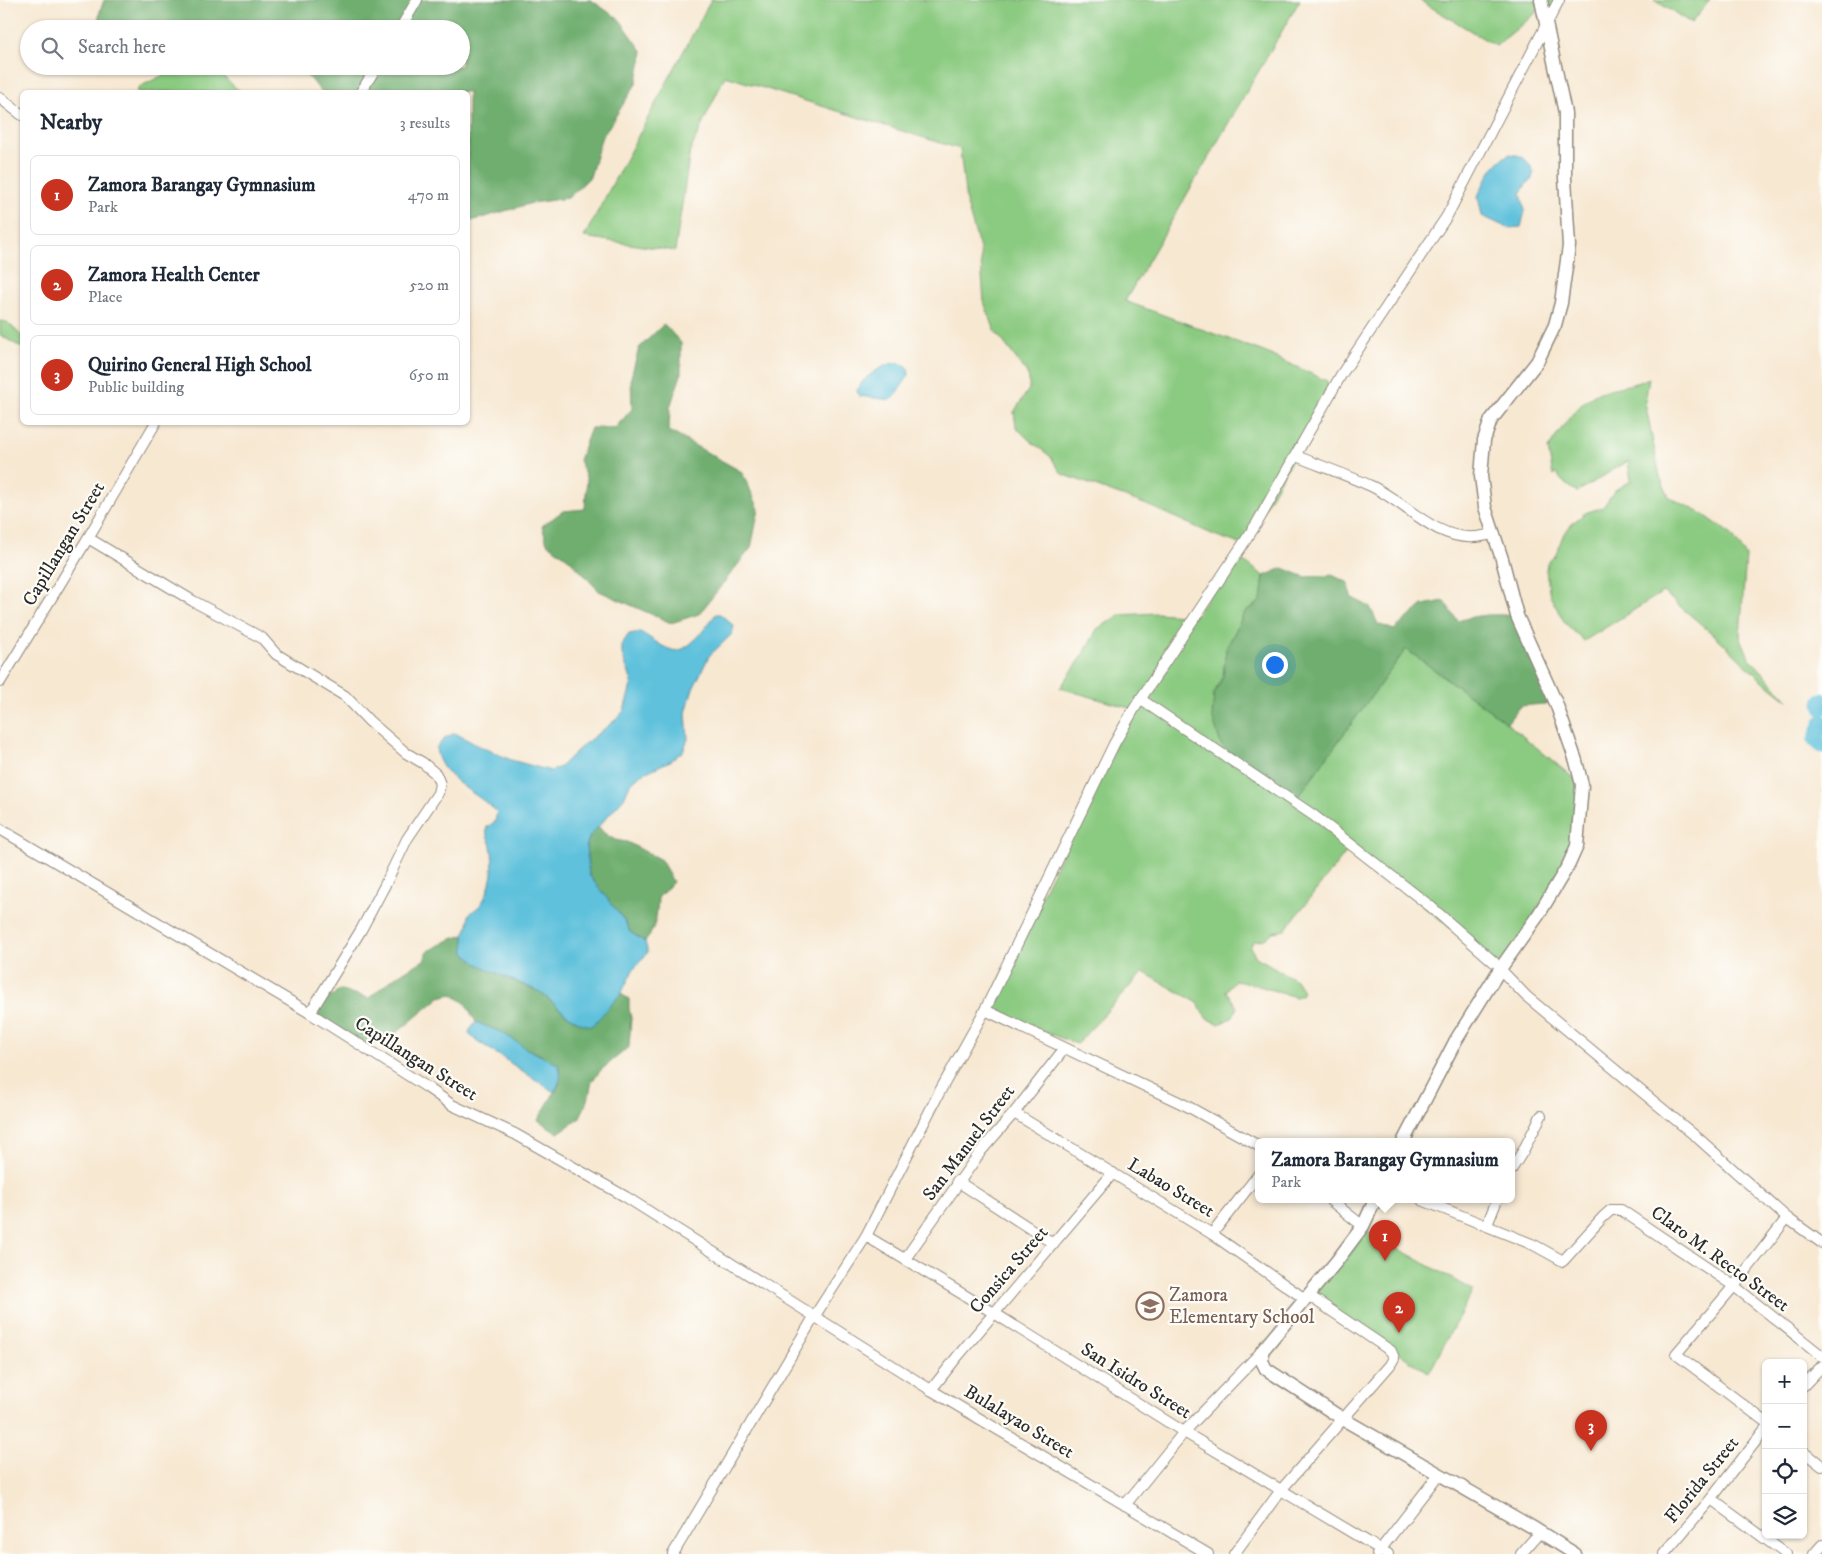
<!DOCTYPE html>
<html lang="en">
<head>
<meta charset="utf-8">
<style>
  :root { --surface:#fff; --page:#f2f2f3; --text:#1f2937; --muted:#747a83; --line:#e0e1e3; --accent:#c8321e }
  body { margin:0; font-family:"IM FELL DW Pica",serif; background:var(--page); color:var(--text) }
  .controls { position:absolute; right:15px; bottom:15px; display:grid; overflow:hidden; border-radius:8px; box-shadow:0 1px 4px #0004 }
  .controls button { width:45px; height:45px; display:grid; place-items:center; padding:0; border:0; border-bottom:1px solid var(--line); background:var(--surface); color:var(--text); font:25px sans-serif }
  .you { position:absolute; left:1274px; top:664px; width:18px; height:18px; margin:-12px; border:4px solid #fff; border-radius:50%; background:#1a73e8; box-shadow:0 0 0 8px #1a73e833 }
  .badge { display:grid; place-items:center; width:32px; height:32px; border-radius:50%; background:var(--accent); color:#fff; font-size:16px; font-weight:700 }
  .pin { position:absolute; translate:-50% -41px; filter:drop-shadow(0 1px 2px #0008) }
  .pin::after { content:''; position:absolute; top:26px; width:18px; height:15px; background:inherit; clip-path:polygon(0 0,100% 0,50% 100%) }
  .popup { position:absolute; left:1255px; top:1138px; width:260px; height:65px; box-sizing:border-box; display:grid; place-content:center; border-radius:8px; background:var(--surface); filter:drop-shadow(0 1px 4px #0005); font-size:16px; white-space:nowrap; color:var(--muted) }
  .popup b { font-size:19px; color:var(--text) }
  .popup::after { content:''; position:absolute; left:50%; top:100%; margin-left:-10px; border:10px solid transparent; border-top-color:var(--surface) }
  .list { margin:0; padding:0; list-style:none }
  h2 { display:flex; justify-content:space-between; align-items:center; height:65px; margin:0; padding:0 20px; font-size:21px }
  h2 small { font-size:16px; font-weight:400; color:var(--muted) }
  .list li { display:grid; grid-template-columns:32px 1fr auto; gap:15px; align-items:center; box-sizing:border-box; height:80px; margin:0 10px 10px; padding:0 10px; border:1px solid var(--line); border-radius:8px }
  .list b { display:block; font-size:19px; white-space:nowrap }
  .list p { margin:0; font-size:16px; white-space:nowrap; color:var(--muted) }
  .list em { font-size:16px; font-style:normal; color:var(--muted) }
  .icon { flex:none; width:28px; height:28px; fill:none; stroke:currentColor; stroke-width:2; stroke-linecap:round; stroke-linejoin:round }
  .map { position:relative; flex:none; width:1822px; height:1554px; overflow:hidden }
  .search { position:absolute; background:var(--surface); box-shadow:0 1px 4px #0004; left:20px; top:20px; width:450px; height:55px; display:flex; align-items:center; gap:12px; box-sizing:border-box; padding:0 18px; border-radius:28px; color:var(--muted); font-size:19px }
  .panel { position:absolute; background:var(--surface); box-shadow:0 1px 4px #0004; left:20px; top:90px; width:450px; height:335px; border-radius:8px }
  .map>svg:first-child { display:block }
</style>
</head>
<body>
<div class="map">
<svg width="1822" height="1554" viewBox="0 0 1822 1554">
  <rect width="100%" height="100%" fill="#fdfcf7"/>
  <filter id="ink" filterUnits="userSpaceOnUse"><feTurbulence type="fractalNoise" baseFrequency=".02" numOctaves="2"/><feDisplacementMap in="SourceGraphic" scale="10" xChannelSelector="R" yChannelSelector="G"/><feConvolveMatrix kernelMatrix="1 2 1 2 8 2 1 2 1" color-interpolation-filters="sRGB"/></filter>
  <filter id="wash" filterUnits="userSpaceOnUse"><feTurbulence type="fractalNoise" baseFrequency=".0096" numOctaves="4" result="noise"/><feDisplacementMap in="SourceGraphic" scale="20" xChannelSelector="R" yChannelSelector="G"/><feGaussianBlur stdDeviation="1.12" result="paint"/><feColorMatrix in="noise" values="0 0 0 0 0 0 0 0 0 0 0 0 0 0 0 0 0 1.4 0 .05"/><feComposite in="paint" operator="in"/></filter>
  <g filter="url(#wash)">
    <rect width="100%" height="100%" fill="#f7e8d2"/>
    <!-- green -->
    <g fill="#8bca81" stroke="#5b7a56">
      <path d="M711,0h589l-175,301 139,51 63,29 3,12 -87,152 -29,-10 -67,-30 -85,-31 -12,-18 -22,-17 -12,-12 -2,-15 15,-23v-10l-4,-9 -30,-39 -11,-29 -4,-53 -14,-47 -6,-53 -235,-73 -35,75 -15,100 -91,-14z"/>
      <path d="M1419,0h140l-13,24 -4,-16 -46,38z"/>
      <path d="M1654,0h56l-19,23z"/>
      <path d="M182,66c12,0 25,-1 36,6 8,6 15,15 24,20h-105l2,-5z"/>
      <path d="M0,321l7,1 15,14v12l-22,-13z"/>
      <path d="M1649,378l-4,24 15,75 9,20 34,17 29,21 14,21 -6,80 9,21 40,44 -33,-26 -34,-33 -59,-50 -79,49 -19,-18 -15,-27 -4,-26 1,-7 8,-7 9,-23 10,-11 11,-9 18,-6 12,-17 16,-9 -3,-20 -51,31 -15,-11 -5,-7 -4,2 -5,-27c14,-21 28,-46 52,-57 16,-6 33,-6 49,-14z"/>
      <path d="M1236,555l28,21 -3,25 -16,11 -19,37 -3,27 -9,18 7,51 73,57 112,-153 101,74 75,62 -5,61 -77,123 -149,-123 -66,84 -12,2 -8,7 -11,2 -4,6 6,10 40,23 7,11 -2,4 -5,2 -44,-13 -17,-3 -9,10 11,16 -5,11 -13,6 -13,-6 -8,-15 -55,-31 -66,72 -92,-34 148,-301 -73,-21 24,-34 13,-25 23,-14 37,-2 38,3z"/>
      <path d="M1359,1227l114,63 -44,83 -119,-78z"/>
    </g>
    <!-- forest -->
    <g fill="#70ae6f" stroke="#4e6c4d">
      <path d="M104,0h487l29,20 23,32 -7,32 -35,55 -11,38 -22,21 -36,5 -64,19v-130h-147l-10,-13 -20,-13h170v-37h-364l3,-18z"/>
      <path d="M664,324l17,19v32l-11,32 -1,24 73,41 17,37 -8,39 -52,66 -28,9 -72,-32 -30,-32 -22,-16 -5,-17 21,-15 22,-2 2,-29 -8,-20 12,-32h24l17,-19 -1,-32 8,-29z"/>
      <path d="M1283,568l22,9 27,-2 17,8 2,14 19,10 8,17 16,6 29,-25 21,-4 14,20c20,-7 38,-7 59,-5l39,87 -36,3 -13,17 -101,-74 -112,153 -73,-57 -9,-29 2,-22 9,-18 3,-27 19,-37 16,-11 3,-25z"/>
      <path d="M598,826l6,7 11,7 12,2 34,18 12,22 -15,16c-1,17 -2,30 -13,44l-15,-10 -6,-12 -35,-45 -3,-28 4,-11z"/>
      <path d="M464,935l1,18 43,26 32,13 26,22 14,9 26,-13 15,-16 8,5v10l2,9 -2,29 -28,23 -9,11 -4,19 -9,19 -21,14 -20,-13 22,-37 -19,-28 -14,-6 -24,-16 -27,-11 -11,-19 -13,-9 -12,3 -46,38 -15,5 -14,8 -55,-35 30,-23 29,8 26,-21 29,-17 4,-9 21,-11z"/>
    </g>
    <!-- water -->
    <g fill="#5ec1dc" stroke="#447684">
      <path d="M1510,154c14,1 18,7 24,18l-3,9 -5,3 -5,9 4,18 -4,16 -13,1 -26,-12 -4,-20c8,-16 15,-34 32,-42z"/>
      <path d="M898,362l10,6 1,7 -14,21 -4,4 -32,-4 -2,-5c5,-14 27,-27 41,-29z"/>
      <path d="M716,614h4l14,12 -2,8 -23,22 -17,35 -6,22 2,26 -5,12 -11,9 -32,15 -10,9 -6,14 -34,38 -4,11 3,28 35,45 6,12 15,10 3,10 -15,18 -12,24 -29,32 -12,-3 -14,-9 -26,-22 -48,-21 -16,-8 -11,-10 -1,-18 4,-9 1,-12c4,-3 9,-6 12,-10 11,-15 14,-41 10,-58 -2,-8 -6,-11 -4,-19l8,-5 2,-10c-20,-20 -58,-33 -61,-64l9,-10 10,-5 20,11 36,16 40,11 9,-4 23,-22 30,-23 11,-11 8,-29 -10,-28v-10l7,-10 11,-2c10,5 21,15 32,18 16,5 35,-25 44,-36z"/>
      <path d="M476,1022l27,11 24,16 31,15c4,12 3,17 -4,28l-81,-54 -4,-4 1,-4z"/>
    </g>
    <g fill="none" stroke-linecap="round" stroke-linejoin="round">
      <!-- river -->
      <g stroke="#5ec1dc" stroke-width="15">
        <path d="M1822,700l-1,3 1,5"/>
        <path d="M1822,722l-7,18 7,6"/>
      </g>
    </g>
  </g>
  <g filter="url(#ink)">
    <g fill="none" stroke-linecap="round" stroke-linejoin="round">
      <!-- minor casing -->
      <g stroke="#918a7e" stroke-width="12">
        <g id="minor">
          <path d="M400,29l17,-29"/>
          <path d="M361,92l16,-26"/>
          <path d="M0,98l22,17"/>
          <path d="M1296,456c25,10 51,19 75,30 33,15 64,54 103,51 6,0 13,-2 19,-3"/>
          <path d="M88,538l105,63 69,37 14,16 69,42 24,25 37,32 17,10 13,11 4,10 -2,9 -31,46 -21,44 -25,47 -51,83"/>
          <path d="M0,682l88,-144 68,-116"/>
          <path d="M1140,699l173,116 117,91 64,56"/>
          <path d="M0,829l310,184 118,75 24,17 63,29 111,63 305,193 277,164"/>
          <path d="M1500,969l26,27 173,143 88,79 35,25"/>
          <path d="M985,1010l202,96 72,40"/>
          <path d="M1014,1113l198,121 93,65"/>
          <path d="M1511,1170l12,-19 18,-35"/>
          <path d="M957,1181l97,63"/>
          <path d="M1330,1200l33,26"/>
          <path d="M1422,1200l112,45 29,16 40,-44 8,-7h10l113,76 88,70"/>
          <path d="M1487,1225l10,-25"/>
          <path d="M1212,1234l47,-60"/>
          <path d="M866,1236l128,77 190,119 204,122"/>
          <path d="M905,1259l76,-108 33,-38 50,-64"/>
          <path d="M1803,1386l19,-20"/>
          <path d="M931,1390l26,-33 156,-184"/>
          <path d="M1766,1422l-90,-68 58,-68 53,-68"/>
          <path d="M1803,1451l19,15"/>
          <path d="M1711,1499l75,55"/>
          <path d="M1125,1505l59,-73 78,-81"/>
          <path d="M673,1554l141,-237 52,-81 74,-145 45,-81 129,-266 20,-35 123,-186 84,-148 106,-159 112,-216"/>
          <path d="M1234,1554l47,-64 109,-125 4,-7 -3,-7 -83,-56"/>
          <path d="M1377,1554l62,-80"/>
          <path d="M1521,1554l19,-22"/>
          <path d="M1664,1554l47,-55 55,-71"/>
          <path d="M1814,1554l8,-9"/>
        </g>
      </g>
      <!-- major casing -->
      <g stroke="#918a7e" stroke-width="15">
        <g id="major">
          <path d="M1403,1142l53,-102 44,-71 39,-55 30,-50 8,-18 5,-61 -6,-24 -20,-58 -39,-87 -15,-57 -17,-52 -4,-31 3,-36 7,-20 46,-58 18,-37 6,-22 8,-57 -4,-68v-65l-24,-113"/>
          <path d="M1375,1200l-12,26 -27,36 -74,89v10l4,8 77,50 192,110 40,25"/>
        </g>
      </g>
      <!-- minor -->
      <use href="#minor" stroke="#fff" stroke-width="10"/>
      <!-- major -->
      <use href="#major" stroke="#fff" stroke-width="12"/>
    </g>
  </g>
  <!-- icons -->
  <defs>
    <g id="school-ring" transform="scale(1.4375)"><circle r="9.5" fill="#fdfcf7" stroke="#8d6e63" stroke-width="1.5"/><path d="M0-5L7-2L0 1L-7-2ZM-4 1L0 2.5L4 1V4Q0 6-4 4Z" fill="#8d6e63"/></g>
  </defs>
  <g fill-rule="evenodd">
    <use href="#school-ring" x="1150" y="1306"/>
  </g>
  <g text-anchor="middle" dominant-baseline="central" stroke-width="4.5" stroke-linejoin="round" paint-order="stroke">
    <!-- street labels -->
    <g font-size="19" fill="#2b2b2b" stroke="#fdfcf7">
      <text transform="translate(64 544) rotate(-59)">Capillangan Street</text>
      <text transform="translate(416 1059) rotate(32)">Capillangan Street</text>
      <text transform="translate(969 1143) rotate(-53)">San Manuel Street</text>
      <text transform="translate(1171 1188) rotate(31)">Labao Street</text>
      <text transform="translate(1720 1259) rotate(36)">Claro M. Recto Street</text>
      <text transform="translate(1009 1270) rotate(-49)">Consica Street</text>
      <text transform="translate(1136 1381) rotate(32)">San Isidro Street</text>
      <text transform="translate(1019 1422) rotate(31)">Bulalayao Street</text>
      <text transform="translate(1702 1480) rotate(-51)">Florida Street</text>
    </g>
    <!-- education labels -->
    <g font-size="19" fill="#785e54" stroke="#fdfcf7" text-anchor="start">
      <text x="1169" y="1295">Zamora<tspan x="1169" dy="22">Elementary School</tspan></text>
    </g>
  </g>
</svg>
<div class="controls">
<button>+</button>
<button>−</button>
<button><svg class="icon" aria-label="locate" viewBox="0 0 24 24"><circle cx="12" cy="12" r="6"/><path d="M12 2v4M12 18v4M2 12h4M18 12h4"/></svg></button>
<button><svg class="icon" aria-label="layers" viewBox="0 0 24 24"><path d="M12 4l9 5-9 5-9-5zM3 14l9 5 9-5"/></svg></button>
</div>
<div class="you"></div>
<div class="pin badge" style="left:1385px;top:1261px">1</div>
<div class="popup"><b>Zamora Barangay Gymnasium</b>Park</div>
<div class="pin badge" style="left:1399px;top:1333px">2</div>
<div class="pin badge" style="left:1591px;top:1451px">3</div>
<div class="search"><svg class="icon" aria-label="search" viewBox="0 0 24 24"><circle cx="10" cy="10" r="6"/><path d="M15 15l6 6"/></svg>Search here</div>
<section class="panel">
<h2>Nearby<small>3 results</small></h2>
<ul class="list">
<li><span class="badge">1</span><div><b>Zamora Barangay Gymnasium</b><p>Park</p></div><em>470 m</em></li>
<li><span class="badge">2</span><div><b>Zamora Health Center</b><p>Place</p></div><em>520 m</em></li>
<li><span class="badge">3</span><div><b>Quirino General High School</b><p>Public building</p></div><em>650 m</em></li>
</ul>
</section>
</div>
</body>
</html>
